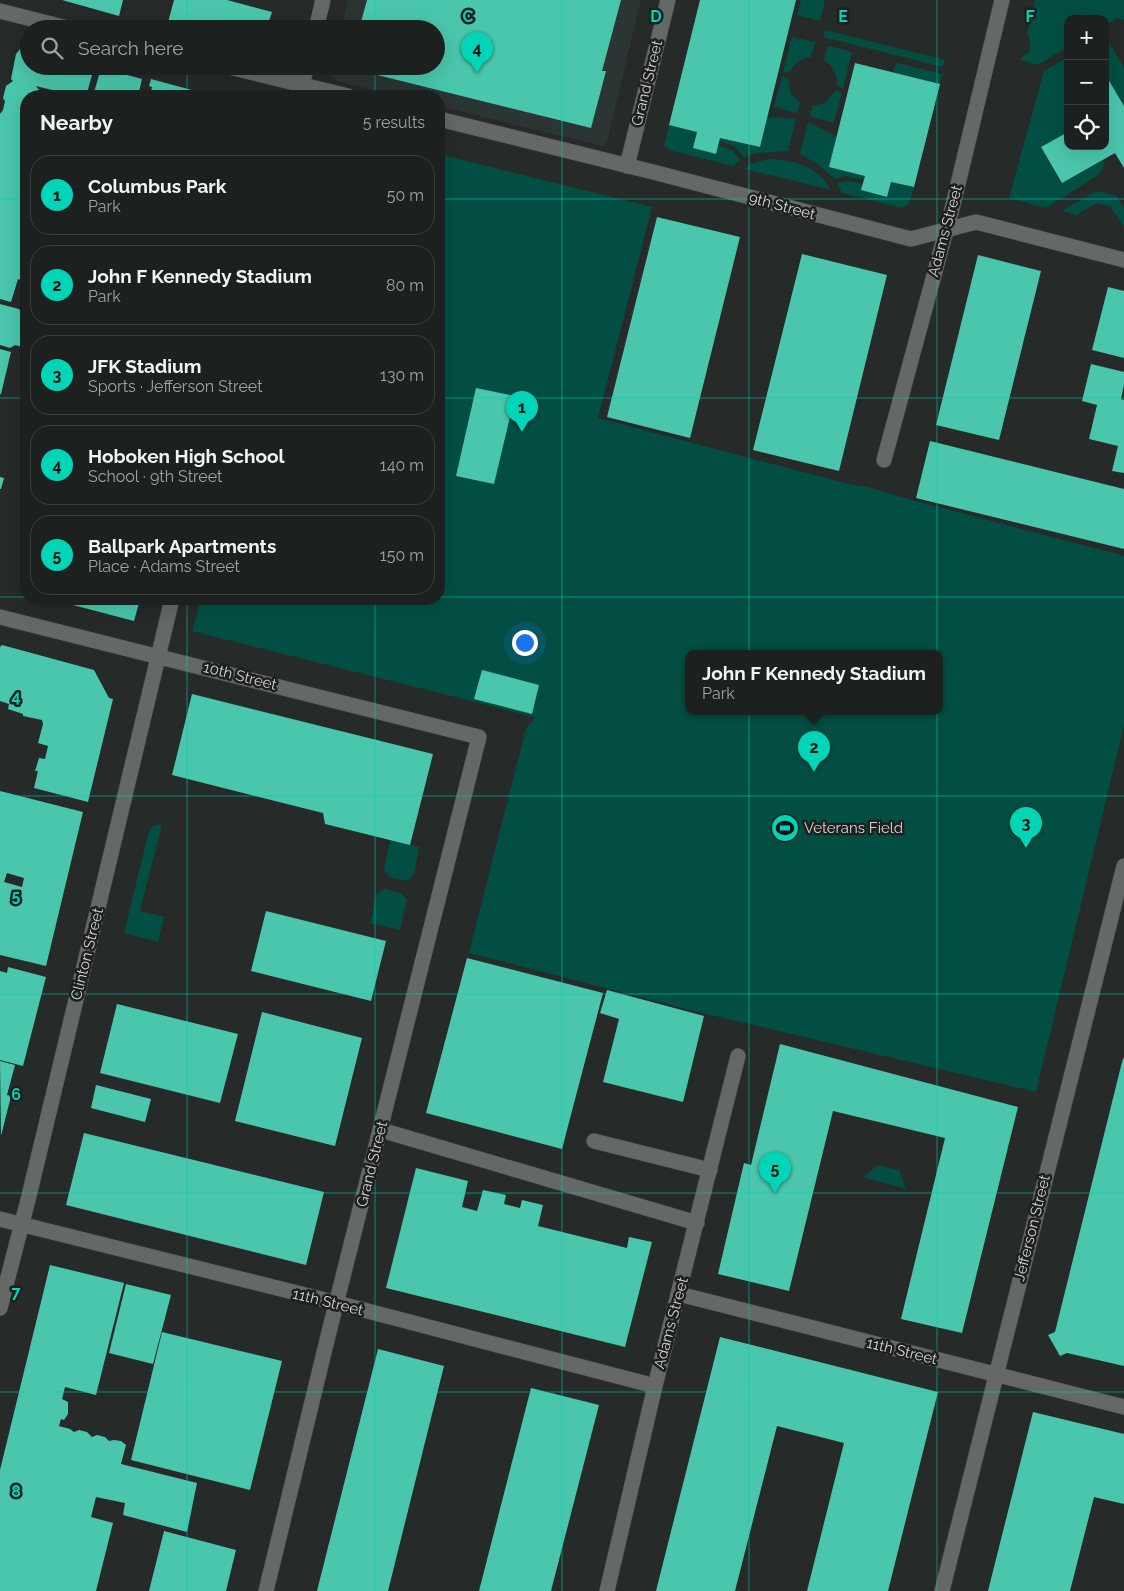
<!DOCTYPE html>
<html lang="en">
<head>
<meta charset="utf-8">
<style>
  :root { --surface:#1c201f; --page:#292d2c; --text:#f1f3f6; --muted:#a0a3a4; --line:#3a3e3d; --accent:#00d5b7 }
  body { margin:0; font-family:Raleway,sans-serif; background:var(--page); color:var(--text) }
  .controls { position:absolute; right:15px; top:15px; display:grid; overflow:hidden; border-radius:10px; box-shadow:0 5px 20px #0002 }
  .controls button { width:45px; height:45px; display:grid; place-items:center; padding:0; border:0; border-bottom:1px solid var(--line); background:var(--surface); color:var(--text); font:25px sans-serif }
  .you { position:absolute; left:524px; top:642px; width:18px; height:18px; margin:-12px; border:4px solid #fff; border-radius:50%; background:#1a73e8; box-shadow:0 0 0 8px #1a73e833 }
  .badge { display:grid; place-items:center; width:32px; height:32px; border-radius:50%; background:var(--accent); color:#111; font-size:16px; font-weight:700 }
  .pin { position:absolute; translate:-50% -41px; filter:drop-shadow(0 1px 2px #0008) }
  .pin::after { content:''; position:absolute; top:26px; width:18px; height:15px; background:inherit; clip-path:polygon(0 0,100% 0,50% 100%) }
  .popup { position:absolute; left:685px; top:650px; width:258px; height:65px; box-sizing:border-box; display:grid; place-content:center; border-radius:10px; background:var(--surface); filter:drop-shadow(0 1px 4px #0005); font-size:16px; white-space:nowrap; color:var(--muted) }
  .popup b { font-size:19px; color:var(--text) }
  .popup::after { content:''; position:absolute; left:50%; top:100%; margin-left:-10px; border:10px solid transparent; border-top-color:var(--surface) }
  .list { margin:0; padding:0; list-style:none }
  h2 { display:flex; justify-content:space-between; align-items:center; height:65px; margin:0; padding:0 20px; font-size:21px }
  h2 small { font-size:16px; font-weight:400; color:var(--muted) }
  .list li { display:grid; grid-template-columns:32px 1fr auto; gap:15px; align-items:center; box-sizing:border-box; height:80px; margin:0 10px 10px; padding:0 10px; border:1px solid var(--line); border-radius:20px }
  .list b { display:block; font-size:19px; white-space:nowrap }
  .list p { margin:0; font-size:16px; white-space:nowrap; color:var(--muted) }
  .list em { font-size:16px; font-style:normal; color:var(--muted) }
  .icon { flex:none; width:28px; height:28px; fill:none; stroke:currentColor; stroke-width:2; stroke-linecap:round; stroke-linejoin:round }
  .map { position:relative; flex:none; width:1124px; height:1591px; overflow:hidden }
  .search { position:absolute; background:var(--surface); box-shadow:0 5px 20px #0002; left:20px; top:20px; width:425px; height:55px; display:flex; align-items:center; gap:12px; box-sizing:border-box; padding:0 18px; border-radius:28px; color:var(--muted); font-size:19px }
  .panel { position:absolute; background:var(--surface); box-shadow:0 5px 20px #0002; left:20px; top:90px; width:425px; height:515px; border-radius:20px }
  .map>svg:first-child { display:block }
</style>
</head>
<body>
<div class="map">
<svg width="1124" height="1591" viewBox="0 0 1124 1591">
  <rect width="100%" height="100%" fill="#262a29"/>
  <!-- built -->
  <path fill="#2b3533" d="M348,0h293l-34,142 -4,4 -9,-2 -155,-38v-10h-42l-61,-15 -6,-7 1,-8h105v-37h-95z"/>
  <!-- green -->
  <g fill="#034e42" fill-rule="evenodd">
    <path d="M801,0h24l-5,21 -23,-6z"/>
    <path d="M1035,0h89v20l-7,-2 -12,7v-6h-37v28l-31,18 -16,-5 1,-3 8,-6v-12l-3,-5z"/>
    <path d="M825,30l120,30 -2,7 -120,-30z"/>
    <path d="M792,37l23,5 -4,15c-11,1 -17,7 -22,16l-6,-1z"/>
    <path d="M1105,39l4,3 15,25v39l-19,-32z"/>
    <path d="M828,46l24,6 -9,36 -6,-2c0,-11 -3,-20 -13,-26z"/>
    <path d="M1068,57v75l-27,16 21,35 43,-24 -2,9 -5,7 -52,33 -37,-10 35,-127z"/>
    <path d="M896,63l46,11 -2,10 -47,-12z"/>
    <path d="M782,76l6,2 3,16 9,8 -3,11 -23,-6z"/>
    <path d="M835,91l7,1 -8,31 -24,-7 2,-10 13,-3z"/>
    <path d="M774,117l22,2 -8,32 -32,2 -12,4 -10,-11 -15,-5 1,-3 40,9 7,-29z"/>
    <path d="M808,122l29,15 28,39 -1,4 -18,-4 -11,3 -17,-15 -18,-10z"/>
    <path d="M669,125l28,7 -4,16 23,6 2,-9 15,6 7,9 -7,6 -64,-16 -5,-5z"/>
    <path d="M439,154l213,53 -54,211 247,65 27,5 29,9 223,59v169l-88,367 -342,-81 -225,-58 57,-225 8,-8 1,-3 -343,-86 9,-32h238zM689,653h250v58h-250z"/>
    <path d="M769,159c25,1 49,7 62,31l-86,-21 5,-5z"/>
    <path d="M848,181l15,3 -1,6 25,7 4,-15 23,5 -5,17 -7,4 -60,-15 -5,-10z"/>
    <path d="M1096,191l20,5 8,12v19l-14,-21 -13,-3 -21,12 -14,-4z"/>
    <path d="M157,825h5l-22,86 24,6 -6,25 -34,-9 25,-102 4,-5z"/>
    <path d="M390,840l29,7 -5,27 -6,7 -19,-4 -5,-7z"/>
    <path d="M386,889l16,5 5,6 -7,30 -30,-7 7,-30 3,-2z"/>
    <path d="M878,1165l21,5 7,19 -43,-12z"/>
  </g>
  <!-- building -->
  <g fill="#4ac6ad" fill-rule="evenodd">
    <path d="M62,0h61l-4,16z"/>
    <path d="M174,0h53l45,12 -4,12 4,1 -1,4h-94l-10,-3z"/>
    <path d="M367,0h254l-19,71h4l-15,57 -242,-60 1,-2h86v-37h-77z"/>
    <path d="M700,0h96l-36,147 -40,-9 -4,16 -23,-6 4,-16 -28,-7z"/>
    <path d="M21,48l8,2v16h61l-2,8 4,1 -5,18 -3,-1 -1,4h-7l-40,-10 3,4 23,6h-36v74l-5,2 5,1v109l-8,-3 -7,23 -11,-3v-185l3,-4 2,-9 -2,-3 3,-12 7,-5 -2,-2 5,-25z"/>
    <path d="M855,63l85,21 -26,103 -23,-5 -4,15 -26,-7 4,-14 -36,-9z"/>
    <path d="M101,68l41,11 -4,17h-45z"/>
    <path d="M1105,74l19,32v62l-9,-15 -53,30 -21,-36 27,-15v14h37z"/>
    <path d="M151,79l63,17h-64l2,-9 -3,-1z"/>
    <path d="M657,217l83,20 -50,201 -83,-21z"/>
    <path d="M802,254l85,21 -48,196 -86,-21z"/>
    <path d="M978,255l63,16 -42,169 -63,-15z"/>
    <path d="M1108,287l16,4v67l-32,-8z"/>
    <path d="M0,304l19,5 3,5 4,1v33l-11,-3 -5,3 -10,-3z"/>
    <path d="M0,349l11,3 -10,42h-1z"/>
    <path d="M1091,364l33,8v13l-3,14 3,1v73l-12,-2 6,-25 -29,-7 8,-34 -15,-4z"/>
    <path d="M476,388l39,8 -21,88 -38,-8z"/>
    <path d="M930,441l194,48v60l-208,-51z"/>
    <path d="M0,477l4,1 -3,11h-1z"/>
    <path d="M50,599h94l-5,4 -5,18z"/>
    <path d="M2,645l92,25 15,28 4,1 -25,103 -54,-14 4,-17h-3l4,-13 6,1 3,-13 -10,-3 5,-19 -1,-4 -19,-4v-2l-15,-5 1,-5 -9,-3v-54z"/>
    <path d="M482,670l57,15 -7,29 -58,-15z"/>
    <path d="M192,694l241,60 -23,91 -85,-21 -2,-11 -151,-38z"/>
    <path d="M0,791l83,21 -37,154 -46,-11zM7,873l17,5 -2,9 -18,-5z"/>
    <path d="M266,911l120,30 -15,60 -120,-30z"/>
    <path d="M467,958l136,35 -41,156 -136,-36z"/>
    <path d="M8,967l38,10 -23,89 -23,-6v-89l7,2z"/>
    <path d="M607,990l97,26 -21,86 -80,-20 16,-63 -19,-6z"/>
    <path d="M117,1004l121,30 -18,69 -120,-30z"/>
    <path d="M262,1012l100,26 -27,108 -100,-25z"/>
    <path d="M780,1044l238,63 -56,226 -61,-14 44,-181 -112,-27 -44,180 -71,-17 26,-111 7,2z"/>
    <path d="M1123,1058l1,1v307l-57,-13 -7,3 -12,-21 7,-3z"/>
    <path d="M0,1061l15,4 -8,30 4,1 -10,40z"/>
    <path d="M96,1085l55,14 -6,23 -54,-14z"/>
    <path d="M84,1133l240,59 -18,73 -240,-60z"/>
    <path d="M416,1168l52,13 -6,26 15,4 6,-21 23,5 -2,9 16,4 2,-8 21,5 -5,21 89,22 2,-11 23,5 -27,105 -239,-59z"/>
    <path d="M50,1265l74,18 -28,112 -31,-8 -3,12 6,3v12l-4,6 -3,-1 -2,7 11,3 4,3 5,-2 8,2 5,5 5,-2 8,2 4,4 5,-1 7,1 5,4 -5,19 76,19 -10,49 -64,-17 2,-12 -29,-6 -5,20 22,6 -17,68h-96v-121z"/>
    <path d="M126,1284l45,11 -18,69 -44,-11z"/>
    <path d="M162,1332l120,29 -32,129 -119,-30z"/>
    <path d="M720,1337l218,55 -50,199h-81l37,-148 -67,-17 -42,165h-79z"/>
    <path d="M378,1349l66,17 -56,225h-71z"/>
    <path d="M531,1388l68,17 -48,186h-72z"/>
    <path d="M1033,1412l91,22v70l-30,-7 -24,94h-82z"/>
    <path d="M164,1531l72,19 -10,41h-77z"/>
  </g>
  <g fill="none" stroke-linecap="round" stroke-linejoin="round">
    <!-- minor casing -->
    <g stroke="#424545" stroke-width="16">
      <g id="minor">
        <path d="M0,11l71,18"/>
        <path d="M316,29l7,-29"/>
        <path d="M225,66l123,30"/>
        <path d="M299,96l8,-30"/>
        <path d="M439,119l214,53 258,67 65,-17 148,38"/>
        <path d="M627,166l41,-166"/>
        <path d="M884,460l69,-255 49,-205"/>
        <path d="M0,617l479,120 -150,595 -63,259"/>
        <path d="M381,1130l316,93"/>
        <path d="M594,1141l116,29"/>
        <path d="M0,1219l337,84 318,83"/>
        <path d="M679,1294l445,113"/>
        <path d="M0,1308l28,-108 144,-601"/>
        <path d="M607,1591l48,-205 83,-330"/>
        <path d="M942,1591l182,-725"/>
      </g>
    </g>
    <!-- minor -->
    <use href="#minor" stroke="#646967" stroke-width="15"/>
  </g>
  <!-- grid -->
  <path fill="none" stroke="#00d5b7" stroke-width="1" stroke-opacity="0.55" d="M187,0v29M375,0v29M562,0v1591M749,0v1591M937,0v1591M187,66v30M375,66v30M0,199h26M439,199h685M0,398h26M439,398h685M0,597h26M439,597h685M187,599v992M375,599v992M0,796h1124M0,994h1124M0,1193h1124M0,1392h1124"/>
  <!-- icons -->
  <defs>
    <g id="stadium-disc" transform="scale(1.4375)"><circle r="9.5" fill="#00d5b7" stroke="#1d201f"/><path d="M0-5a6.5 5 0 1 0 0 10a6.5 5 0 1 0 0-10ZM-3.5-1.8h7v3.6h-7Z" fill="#111"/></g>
  </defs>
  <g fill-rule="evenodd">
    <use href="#stadium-disc" x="785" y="828"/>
  </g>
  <g text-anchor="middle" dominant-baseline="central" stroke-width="5" stroke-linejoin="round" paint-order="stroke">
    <!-- street labels -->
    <g font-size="15" fill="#d3d5d5" stroke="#1d201f">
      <text transform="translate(647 83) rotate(-76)">Grand Street</text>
      <text transform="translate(782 206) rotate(15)">9th Street</text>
      <text transform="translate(945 231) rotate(-75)">Adams Street</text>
      <text transform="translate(240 676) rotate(14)">10th Street</text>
      <text transform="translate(87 954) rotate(-76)">Clinton Street</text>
      <text transform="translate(372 1164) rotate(-76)">Grand Street</text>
      <text transform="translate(1032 1228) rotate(-76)">Jefferson Street</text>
      <text transform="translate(328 1302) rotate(14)">11th Street</text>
      <text transform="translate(671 1323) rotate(-75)">Adams Street</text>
      <text transform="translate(902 1351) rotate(14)">11th Street</text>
    </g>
    <!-- poi labels -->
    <g font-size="15" fill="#d3d5d5" stroke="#1d201f" text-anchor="start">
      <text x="804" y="828">Veterans Field</text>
    </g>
  </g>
  <g font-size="16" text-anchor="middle" font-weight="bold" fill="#00d5b7" stroke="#1d201f" stroke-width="5" stroke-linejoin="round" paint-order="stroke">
    <text x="468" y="22">C</text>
    <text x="656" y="22">D</text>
    <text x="843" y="22">E</text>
    <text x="1030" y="22">F</text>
    <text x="16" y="702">4</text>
    <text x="16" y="901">5</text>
    <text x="16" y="1100">6</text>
    <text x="16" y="1298">7</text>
    <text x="16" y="1497">8</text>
  </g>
</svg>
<div class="controls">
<button>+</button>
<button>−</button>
<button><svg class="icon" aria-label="locate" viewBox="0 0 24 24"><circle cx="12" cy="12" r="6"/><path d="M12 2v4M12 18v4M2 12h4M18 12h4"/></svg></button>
</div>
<div class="you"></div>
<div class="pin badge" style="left:522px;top:432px">1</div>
<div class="pin badge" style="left:814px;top:772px">2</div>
<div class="popup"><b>John F Kennedy Stadium</b>Park</div>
<div class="pin badge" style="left:1026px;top:848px">3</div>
<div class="pin badge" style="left:477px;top:73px">4</div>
<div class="pin badge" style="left:775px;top:1193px">5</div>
<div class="search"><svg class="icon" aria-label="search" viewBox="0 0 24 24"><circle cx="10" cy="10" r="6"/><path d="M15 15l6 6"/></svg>Search here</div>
<section class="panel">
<h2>Nearby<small>5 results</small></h2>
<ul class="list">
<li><span class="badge">1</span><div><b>Columbus Park</b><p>Park</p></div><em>50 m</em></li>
<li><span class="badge">2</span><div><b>John F Kennedy Stadium</b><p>Park</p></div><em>80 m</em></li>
<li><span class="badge">3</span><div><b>JFK Stadium</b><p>Sports · Jefferson Street</p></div><em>130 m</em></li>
<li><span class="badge">4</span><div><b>Hoboken High School</b><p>School · 9th Street</p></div><em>140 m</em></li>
<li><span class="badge">5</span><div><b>Ballpark Apartments</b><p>Place · Adams Street</p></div><em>150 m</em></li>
</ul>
</section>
</div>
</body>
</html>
